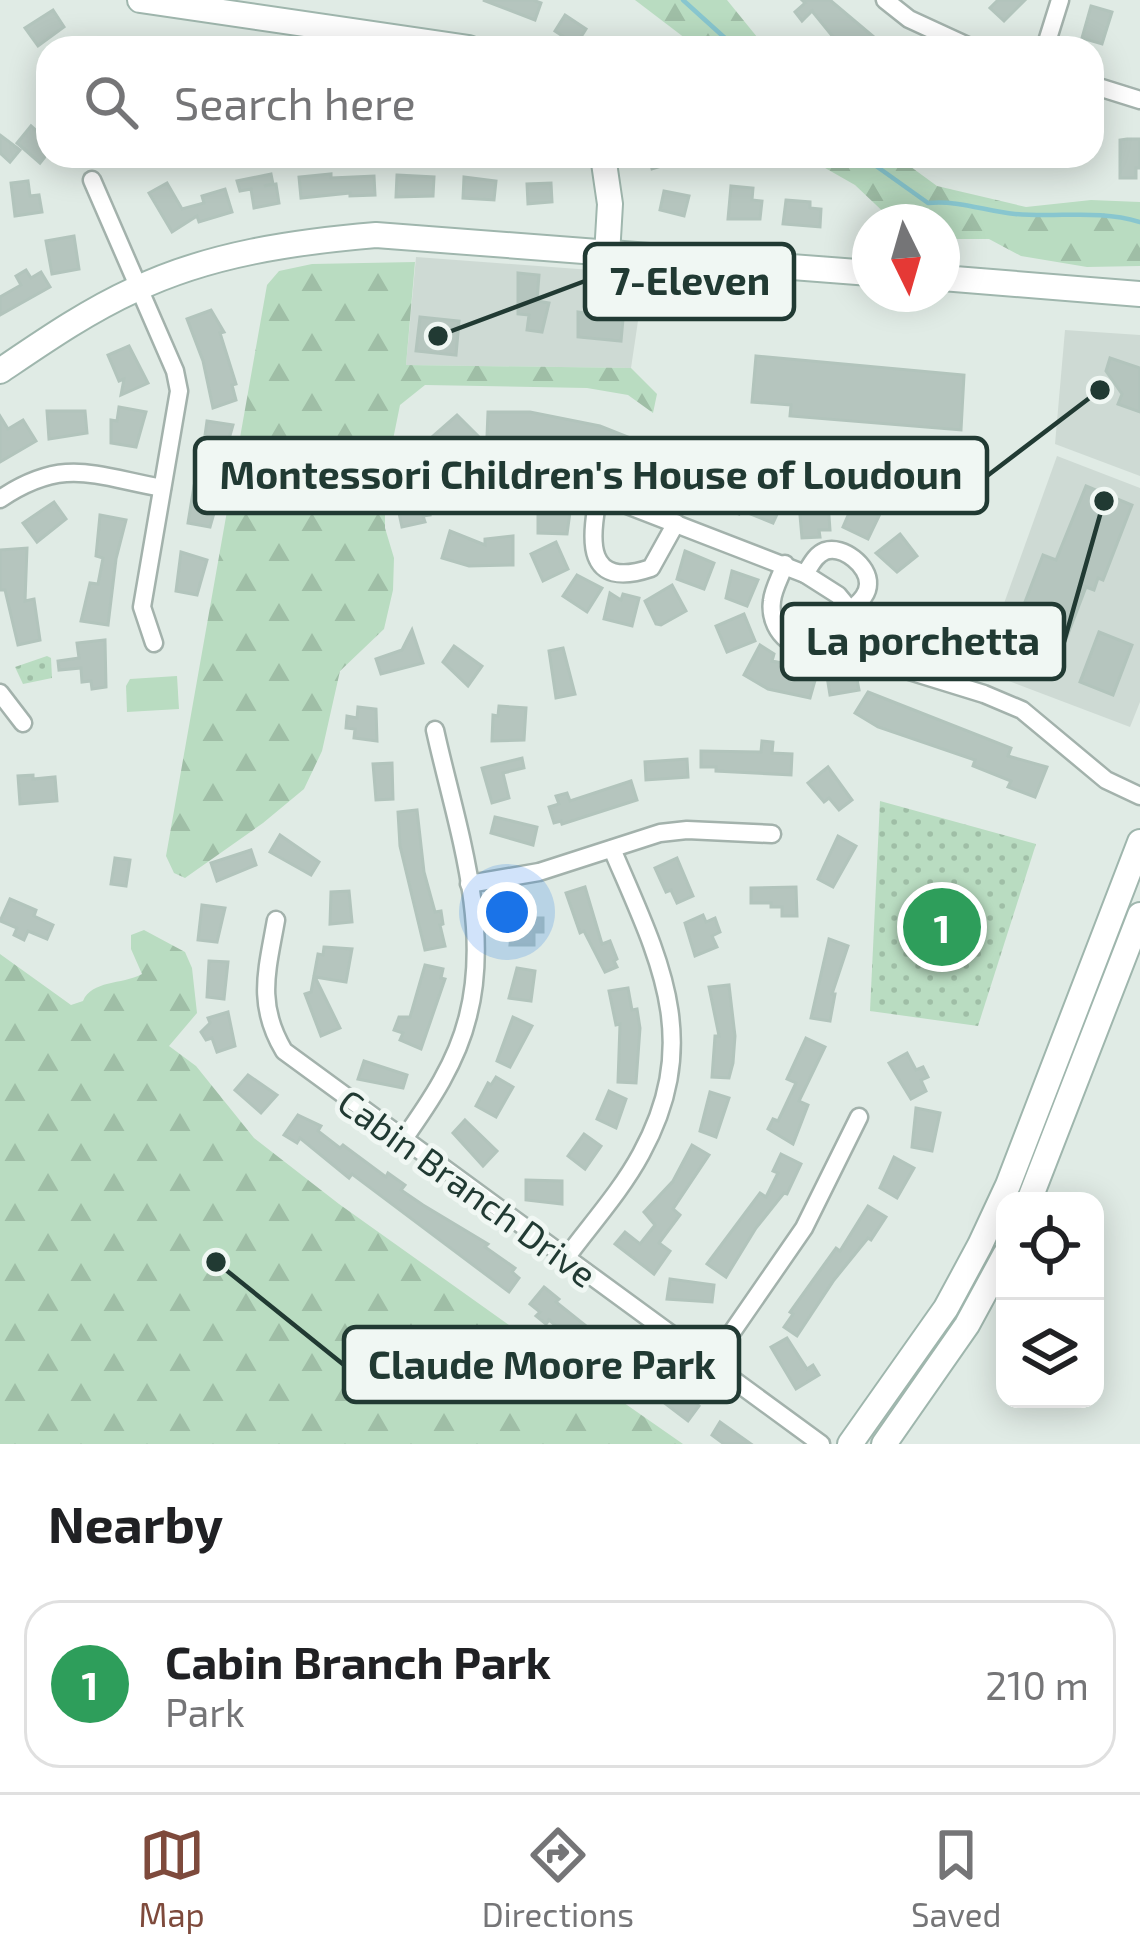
<!DOCTYPE html>
<html lang="en">
<head>
<meta charset="utf-8">
<style>
  :root { --surface:#fff; --page:#f6f6f6; --text:#202124; --muted:#757577; --line:#e0e0e0; --accent:#7e4a3c }
  body { margin:0; font-family:"Exo 2",sans-serif; background:var(--page); color:var(--text) }
  .controls { position:absolute; right:36px; bottom:36px; display:grid; overflow:hidden; border-radius:24px; box-shadow:0 6px 30px #0003 }
  .controls button { width:108px; height:108px; display:grid; place-items:center; padding:0; border:0; border-bottom:3px solid var(--line); background:var(--surface); color:var(--text); font:60px sans-serif }
  .compass { position:absolute; left:852px; top:204px; width:108px; height:108px; border-radius:50%; background:var(--surface); box-shadow:0 6px 30px #0003; rotate:175deg }
  .you { position:absolute; left:507px; top:912px; width:42px; height:42px; margin:-30px; border:9px solid #fff; border-radius:50%; background:#1a73e8; box-shadow:0 0 0 18px #1a73e833 }
  .badge { display:grid; place-items:center; width:78px; height:78px; border-radius:50%; background:var(--accent); color:#fff; font-size:39px; font-weight:700 }
  .pin { position:absolute; translate:-50% -50%; border:6px solid #fff; box-shadow:0 3px 12px #0006 }
  .list { margin:0; padding:0; list-style:none }
  h2 { display:flex; justify-content:space-between; align-items:center; height:156px; margin:0; padding:0 48px; font-size:51px }
  h2 small { font-size:39px; font-weight:400; color:var(--muted) }
  .list li { display:grid; grid-template-columns:78px 1fr auto; gap:36px; align-items:center; box-sizing:border-box; height:168px; margin:0 24px 24px; padding:0 24px; border:3px solid var(--line); border-radius:36px }
  .list b { display:block; font-size:45px; white-space:nowrap }
  .list p { margin:0; font-size:39px; white-space:nowrap; color:var(--muted) }
  .list em { font-size:39px; font-style:normal; color:var(--muted) }
  .icon { flex:none; width:66px; height:66px; fill:none; stroke:currentColor; stroke-width:2; stroke-linecap:round; stroke-linejoin:round }
  .map { position:relative; flex:none; width:1140px; height:1444px; overflow:hidden }
  .search { position:absolute; background:var(--surface); box-shadow:0 6px 30px #0003; left:36px; right:36px; top:36px; height:132px; display:flex; align-items:center; gap:30px; box-sizing:border-box; padding:0 42px; border-radius:36px; color:var(--muted); font-size:45px }
  .sheet { height:348px; background:var(--surface) }
  nav { display:flex; justify-content:space-around; align-items:center; box-sizing:border-box; height:168px; border-top:3px solid var(--line); background:var(--surface); font-size:33px; color:var(--muted) }
  nav a { display:grid; justify-items:center; gap:6px }
  nav .on { color:var(--accent) }
  .map>svg:first-child { display:block }
</style>
</head>
<body>
<div class="map">
<svg width="1140" height="1444" viewBox="0 0 1140 1444">
  <defs>
    <pattern id="grass-dots" width="8" height="8" patternUnits="userSpaceOnUse" patternTransform="scale(3)"><rect width="8" height="8" fill="#b9dcc1"/><path d="M2 2h.1M6 6h.1" fill="none" stroke="#9fbea6" stroke-width="1.8" stroke-linecap="round"/></pattern>
    <pattern id="forest-firs" width="22" height="20" patternUnits="userSpaceOnUse" patternTransform="scale(3)"><rect width="22" height="20" fill="#b9dcc1"/><path d="M5 1l3.5 6h-7zM16 11l3.5 6h-7z" fill="#9fbea6"/></pattern>
  </defs>
  <rect width="100%" height="100%" fill="#e0ebe5"/>
  <!-- built -->
  <g fill="#cedad4">
    <path d="M416,257l229,17 -14,94 -225,-3z"/>
    <path d="M1065,330l75,5v141l-85,-32z"/>
    <path d="M1057,456l83,32v214l-10,25 -150,-57z"/>
  </g>
  <!-- grass -->
  <g fill="url(#grass-dots)">
    <path d="M47,656l4,2 1,20 -29,6 -8,-17z"/>
    <path d="M880,801l156,43 -58,182 -108,-15z"/>
  </g>
  <!-- forest -->
  <g fill="url(#forest-firs)">
    <path d="M635,0h92l39,48h-68z"/>
    <path d="M804,156h92l41,30 89,21 65,-7 49,2v64l-53,1 -66,-11 -32,-17h-47v-17h-48l-39,-37z"/>
    <path d="M415,262l-9,103 225,3 26,26 -4,19 -25,-18 -41,-7 -162,-3 -25,20 -15,74v49l9,30 -1,32 -9,39 -44,42 -18,80 -18,38 -41,34 -78,55 -11,-5 -8,-17 101,-571 12,-14 33,-7z"/>
    <path d="M144,930l41,22 7,16 5,45 -28,33 27,20 58,72 85,66 184,131 23,8 15,16 122,85h-683v-490l71,51 12,-4c9,-21 38,-16 59,-27l-11,-25v-14z"/>
  </g>
  <!-- garden -->
  <path fill="#b9dcc1" d="M177,676l2,33 -52,3 -1,-26 4,-7z"/>
  <g fill="none" stroke-linecap="round" stroke-linejoin="round">
    <!-- stream -->
    <g stroke="#88c6cf" stroke-width="4.5">
      <path d="M683,0l53,48"/>
      <path d="M862,156l66,47c31,-3 57,8 87,11 44,4 82,-5 125,8"/>
    </g>
  </g>
  <!-- building -->
  <g fill="#b5c5be" stroke="#b2c4bc" stroke-width="3">
    <path d="M483,0h50l8,3 -6,17z"/>
    <path d="M802,0h28l57,48h-45l-30,-37 -10,10 -7,-9 10,-9z"/>
    <path d="M998,0h27l-21,21 -14,-13z"/>
    <path d="M1091,6l21,6 -10,32 -20,-6z"/>
    <path d="M53,10l11,17 -26,19 -13,-18z"/>
    <path d="M565,15l21,14 -10,16 -21,-14z"/>
    <path d="M48,122v31l-8,10 -23,-20 14,-17 8,7z"/>
    <path d="M0,135l20,15 -10,12 -10,-9z"/>
    <path d="M1127,139h13v29h-4v10h-16v-38z"/>
    <path d="M648,156h37v3l-33,10z"/>
    <path d="M271,174l2,10 -9,2 12,-2 3,19 -25,5 -3,-19 -11,2 -3,-10z"/>
    <path d="M331,174v4l43,-2 1,19 -25,1v-3l-49,5 -2,-21z"/>
    <path d="M397,175l37,2 -1,19 -37,1z"/>
    <path d="M464,177l32,4 -2,19 -31,-2z"/>
    <path d="M28,181l2,15 9,-1 3,17 -27,4 -4,-33z"/>
    <path d="M167,183l15,26 22,-6 -2,-7 23,-7 7,23 -33,10 -2,-6 -25,16 -23,-39z"/>
    <path d="M551,183l1,19 -24,2 -1,-20z"/>
    <path d="M731,186l22,2 -1,12 10,1 -2,18h-32z"/>
    <path d="M664,191l25,5 -5,20 -24,-6z"/>
    <path d="M786,200l24,2v6l11,1 -1,18 -37,-3z"/>
    <path d="M74,236l5,33 -27,5 -6,-33z"/>
    <path d="M26,270l5,8 10,-6 9,15 -50,28v-18l21,-12 -5,-9z"/>
    <path d="M518,273l21,2 -2,26 12,2 -7,29 -15,-2 2,-15 -11,-1z"/>
    <path d="M211,310l13,22 -4,1 16,51 -4,1 4,15 -23,8 -10,-47 -16,-42z"/>
    <path d="M578,312l45,7 -2,22 -43,-4z"/>
    <path d="M420,317l39,4 -3,34 -40,-4z"/>
    <path d="M129,346l19,37 -27,12 3,-16 -5,2 -11,-26z"/>
    <path d="M756,356l208,19 -3,55 -171,-14 1,-11 -39,-3z"/>
    <path d="M1110,358l30,10v44l-22,-8 4,-10 -16,-23z"/>
    <path d="M119,407l27,5 -10,35 -25,-4v-23l6,1z"/>
    <path d="M47,411h38l2,22 -38,6z"/>
    <path d="M488,412h42l70,14 71,28 -1,3 39,16 -1,4 49,17 2,-5 25,10 -11,24 -32,-13 -2,4 -93,-37 1,-3 -35,-12 -7,-7 -56,-14 -1,3 -61,-7z"/>
    <path d="M457,415l21,21 -14,13 -4,-4 -23,23 5,3 -8,12 -25,-16 15,-23z"/>
    <path d="M0,416l8,13 15,-9 13,21 -36,21z"/>
    <path d="M207,421l26,4 -10,35 -21,-3z"/>
    <path d="M194,486l26,6 -10,35 -22,-4z"/>
    <path d="M1086,486l46,19 -29,75 -5,-2 -4,12 -8,-3 -23,60 -48,-19 28,-73 13,5z"/>
    <path d="M425,492l5,23 -7,1 2,6 -23,5 -6,-28z"/>
    <path d="M54,502l12,17 -29,23 -14,-19z"/>
    <path d="M828,502l2,28h-11l1,7 -18,1 -3,-34z"/>
    <path d="M538,504l33,1 -4,29 -29,-1z"/>
    <path d="M853,504l26,12 -11,23 -25,-12z"/>
    <path d="M100,515l26,5 -10,39 -8,66 -27,-4 9,-38 8,1 5,-26 -7,-2z"/>
    <path d="M450,531l35,14v-6l28,-3v29l-44,1 -27,-8z"/>
    <path d="M900,534l17,22 -20,16 -21,-19z"/>
    <path d="M556,542l12,27 -25,12 -12,-27z"/>
    <path d="M27,548l-2,53 9,-2 6,41 -22,5 -13,-55h-5v-40z"/>
    <path d="M685,551l29,12 -10,26 -27,-10z"/>
    <path d="M181,552l26,8 -10,35 -21,-4z"/>
    <path d="M732,571l26,9 -11,26 -21,-8z"/>
    <path d="M577,575l25,13 -15,24 -24,-16z"/>
    <path d="M672,585l14,26 -25,14 -5,-1 -11,-23z"/>
    <path d="M610,593l11,7 2,-6 16,4 -7,28 -28,-7z"/>
    <path d="M744,614l11,27 -28,11 -11,-26z"/>
    <path d="M412,630l11,33 -42,11 -5,-15 26,-9z"/>
    <path d="M1099,632l33,13 -19,50 -33,-13z"/>
    <path d="M105,640l1,47 -14,2 -1,-8 -9,1 -1,-14 -22,2 -1,-9 21,-3 -2,-15z"/>
    <path d="M760,645l14,9 -2,7 46,9 -8,28 -42,-9 -24,-14z"/>
    <path d="M454,646l28,20 -14,20 -25,-24z"/>
    <path d="M563,648l12,46 -19,4 -7,-47z"/>
    <path d="M847,661v3l7,-1 5,27 -29,5 -5,-31z"/>
    <path d="M868,692l143,56 -3,8 39,11 -12,30 -27,-10 3,-6 -38,-15 2,-6 -97,-33 -23,-14z"/>
    <path d="M499,706l27,2 -2,32 -32,1 1,-26 5,1z"/>
    <path d="M358,707l18,2 1,32 -23,-3 1,-9 -9,-1 1,-12 10,2z"/>
    <path d="M762,741l11,1 -1,11 20,1 -1,21 -75,-4v-4h-15v-16l60,1z"/>
    <path d="M522,758l2,10 -21,5 6,25 -17,5 -10,-35z"/>
    <path d="M687,759l1,18 -42,3 -1,-18z"/>
    <path d="M392,763l1,36 -17,1 -3,-36z"/>
    <path d="M828,767l24,33 -13,10 -10,-12 -5,4 -16,-19z"/>
    <path d="M33,775v4l22,-2 2,24 -37,3 -2,-28z"/>
    <path d="M631,781l6,19 -75,24 -1,-3 -7,2 -5,-16 10,-3 -3,-8 11,-3 3,8z"/>
    <path d="M417,810l7,62 11,40 6,-1 2,13 -3,1 5,21 -20,4 -25,-104 -2,-34z"/>
    <path d="M495,817l42,10 -4,18 -42,-12z"/>
    <path d="M280,835l39,27 -8,13 -41,-23z"/>
    <path d="M838,836l18,10 -23,41 -15,-8z"/>
    <path d="M251,850l5,15 -39,16 -6,-18z"/>
    <path d="M115,858l15,2 -4,26 -15,-2z"/>
    <path d="M677,858l16,38 -16,7 -6,-13 -5,2 -11,-24z"/>
    <path d="M585,887l17,57 8,-3 7,18 -3,2 3,6 -12,5 -21,-41 -4,2 -14,-40z"/>
    <path d="M796,887l1,29h-15v-9h-11v-4h-20v-15z"/>
    <path d="M349,891l3,31 -22,2 1,-32z"/>
    <path d="M10,899l26,11 -2,6 19,9 -6,14 -19,-8 -4,9 -10,-5 3,-7 -17,-7z"/>
    <path d="M202,905l23,3 -8,34 -19,-2z"/>
    <path d="M514,909l19,1v8h10v14h-9v13h-24z"/>
    <path d="M703,915l3,7 9,-4 5,14 -8,4 5,11 -22,9 -10,-33z"/>
    <path d="M829,939l19,7 -16,48h3l-5,27 -19,-3z"/>
    <path d="M324,947l28,2 -6,33 -31,-5 25,51 -19,8 -16,-42 6,-2 7,-38 5,1z"/>
    <path d="M209,961l19,1 -4,37 -17,-2z"/>
    <path d="M425,965l18,4 -2,9 4,1 -24,70 -21,-9 3,-7 -9,-3 5,-13h11z"/>
    <path d="M517,968l18,3 -4,30 -22,-3z"/>
    <path d="M729,985l6,51 -2,27 -4,15 -17,-1 3,-41h4l-10,-49z"/>
    <path d="M628,988l4,22 5,-1 3,19 -4,55 -18,-1 2,-58 -4,1 -7,-34z"/>
    <path d="M228,1012l7,34 -18,6 -5,-14 -6,2 -5,-8 9,-9 -2,-5z"/>
    <path d="M513,1017l19,9 -22,41 -13,-6z"/>
    <path d="M806,1038l19,9 -26,54 9,4 -15,39 -25,-15 5,-10 5,2 18,-38 -9,-4z"/>
    <path d="M907,1053l9,17 7,-3 5,10 -7,3 5,11 -15,8 -22,-36z"/>
    <path d="M364,1061l43,14 -4,13 -45,-9z"/>
    <path d="M248,1075l29,20 -16,18 -26,-23z"/>
    <path d="M496,1077l17,10 -17,30 -20,-11 12,-23 3,2z"/>
    <path d="M609,1091l17,8 -10,29 -19,-9z"/>
    <path d="M710,1092l19,6 -13,39 -16,-6z"/>
    <path d="M916,1108l24,5 -8,38 -20,-4z"/>
    <path d="M298,1115l23,11 -3,5 22,17 3,-3 43,32 2,-4 17,12 -4,5 22,15 65,39 -3,3 30,21 -3,4 7,6 -10,14 -157,-118 -3,4 -49,-40 -3,5 -13,-8z"/>
    <path d="M465,1120l32,31 -14,15 -30,-33z"/>
    <path d="M584,1134l17,12 -16,23 -17,-13z"/>
    <path d="M692,1145l17,10 -36,54 7,6 -21,28 11,8 -16,23 -39,-30 10,-12 15,12 15,-19 -11,-13 29,-31z"/>
    <path d="M781,1154l20,10 -14,30 -3,-1 -28,35 -30,49 -19,-13 53,-71 6,4 12,-24 -5,-2z"/>
    <path d="M894,1157l20,11 -17,30 -17,-10z"/>
    <path d="M526,1180l36,1v23l-36,-4z"/>
    <path d="M868,1206l18,11 -15,23 -3,-2 -34,42 -37,56 -13,-9 9,-13 -3,-2 46,-64 4,3z"/>
    <path d="M670,1279l44,6 -2,17 -45,-3z"/>
    <path d="M544,1287l15,12 -3,3 35,28 98,67 10,9 -11,15 -89,-68 -4,5 -46,-38 -3,4 -10,-8 4,-4 -10,-8z"/>
    <path d="M787,1338l20,31 6,-4 6,10 -23,14 -25,-42z"/>
    <path d="M720,1422l31,22h-27l-12,-9z"/>
  </g>
  <g fill="none" stroke-linecap="round" stroke-linejoin="round">
    <!-- street casing -->
    <g stroke="#a3b2ac" stroke-width="21">
      <g id="street">
        <path d="M885,0l24,19 63,29"/>
        <path d="M1045,48l15,-48"/>
        <path d="M1092,85l48,15"/>
        <path d="M92,180l83,191 4,20 -37,216 12,36"/>
        <path d="M489,482l28,-8 48,7 240,93 33,21 51,62 14,12 81,25 38,16 84,70 34,16"/>
        <path d="M599,494c-10,46 -14,96 52,74l25,-45"/>
        <path d="M0,499c63,-42 92,-24 162,-11"/>
        <path d="M785,564c-4,12 -12,25 -13,37 -4,27 20,54 47,45 16,-4 28,-16 40,-27"/>
        <path d="M805,574c6,-9 10,-19 20,-23 18,-6 44,15 43,33 0,11 -9,18 -16,25"/>
        <path d="M0,693l23,30"/>
        <path d="M469,884l70,-12 121,-39 27,-3 85,4"/>
        <path d="M276,920c-9,51 -20,84 8,131l537,393"/>
        <path d="M403,1140c27,-38 54,-78 65,-124 24,-93 -13,-195 -33,-286"/>
        <path d="M566,1258c25,-34 55,-67 75,-104 63,-115 17,-197 -29,-305"/>
        <path d="M710,1364l94,-136 55,-111"/>
      </g>
    </g>
    <!-- secondary casing -->
    <g stroke="#9fb6ad" stroke-width="28">
      <g id="secondary">
        <path d="M140,0l329,48"/>
        <path d="M603,156l7,48 -3,51"/>
        <path d="M942,278l198,16"/>
        <path d="M0,371c43,-29 86,-59 134,-81 75,-36 160,-48 242,-55l494,38"/>
        <path d="M1029,1201l111,-286"/>
        <path d="M850,1444l96,-136 34,-63 28,-60 132,-343"/>
        <path d="M884,1444l83,-119 38,-70"/>
      </g>
    </g>
    <!-- street -->
    <use href="#street" stroke="#fff" stroke-width="16"/>
    <!-- secondary -->
    <use href="#secondary" stroke="#fff" stroke-width="24"/>
  </g>
  <g text-anchor="middle" dominant-baseline="central" stroke-width="10" stroke-linejoin="round" paint-order="stroke">
    <!-- street labels -->
    <g font-size="36" fill="#213a33" stroke="#f0f7f3">
      <text transform="translate(468 1187) rotate(36)">Cabin Branch Drive</text>
    </g>
  </g>
  <!-- callouts -->
  <path fill="none" stroke="#213a33" stroke-width="4.5" d="M438 336L585 281M1100 390L987 476M1104 501L1064 642M216 1262L344 1365"/>
  <g fill="#213a33" stroke="#f0f7f3" stroke-width="4.5">
    <circle cx="438" cy="336" r="12"/>
    <circle cx="1100" cy="390" r="12"/>
    <circle cx="1104" cy="501" r="12"/>
    <circle cx="216" cy="1262" r="12"/>
  </g>
  <g fill="#f0f7f3" stroke="#213a33" stroke-width="4.5">
    <rect x="585" y="244" width="209" height="75" rx="12"/>
    <rect x="195" y="438" width="792" height="75" rx="12"/>
    <rect x="782" y="604" width="282" height="75" rx="12"/>
    <rect x="344" y="1327" width="395" height="75" rx="12"/>
  </g>
  <g font-size="39" text-anchor="middle" font-weight="bold" fill="#213a33">
    <text x="690" y="295">7-Eleven</text>
    <text x="591" y="489">Montessori Children's House of Loudoun</text>
    <text x="923" y="655">La porchetta</text>
    <text x="542" y="1379">Claude Moore Park</text>
  </g>
</svg>
<div class="controls">
<button><svg class="icon" aria-label="locate" viewBox="0 0 24 24"><circle cx="12" cy="12" r="6"/><path d="M12 2v4M12 18v4M2 12h4M18 12h4"/></svg></button>
<button><svg class="icon" aria-label="layers" viewBox="0 0 24 24"><path d="M12 4l9 5-9 5-9-5zM3 14l9 5 9-5"/></svg></button>
</div>
<svg class="compass" viewBox="-18 -18 36 36"><path d="M0-13l5 13h-10z" fill="#e53935"/><path d="M0 13l5-13h-10z" fill="#757577"/></svg>
<div class="you"></div>
<div class="pin badge" style="left:942px;top:927px;background:#2e9e5b">1</div>
<div class="search"><svg class="icon" aria-label="search" viewBox="0 0 24 24"><circle cx="10" cy="10" r="6"/><path d="M15 15l6 6"/></svg>Search here</div>
</div>
<section class="sheet">
<h2>Nearby<small></small></h2>
<ul class="list">
<li><span class="badge" style="background:#2e9e5b">1</span><div><b>Cabin Branch Park</b><p>Park</p></div><em>210 m</em></li>
</ul>
</section>
<nav>
<a class="on"><svg class="icon" aria-label="map" viewBox="0 0 24 24"><path d="M3 6l6-2 6 2 6-2v14l-6 2-6-2-6 2zM9 4v14M15 6v14"/></svg>Map</a>
<a><svg class="icon" aria-label="directions" viewBox="0 0 24 24"><path d="M12 3l9 9-9 9-9-9zM9 14v-3h6M13 9l2 2-2 2"/></svg>Directions</a>
<a><svg class="icon" aria-label="saved" viewBox="0 0 24 24"><path d="M7 4h10v16l-5-4-5 4z"/></svg>Saved</a>
</nav>
</body>
</html>
